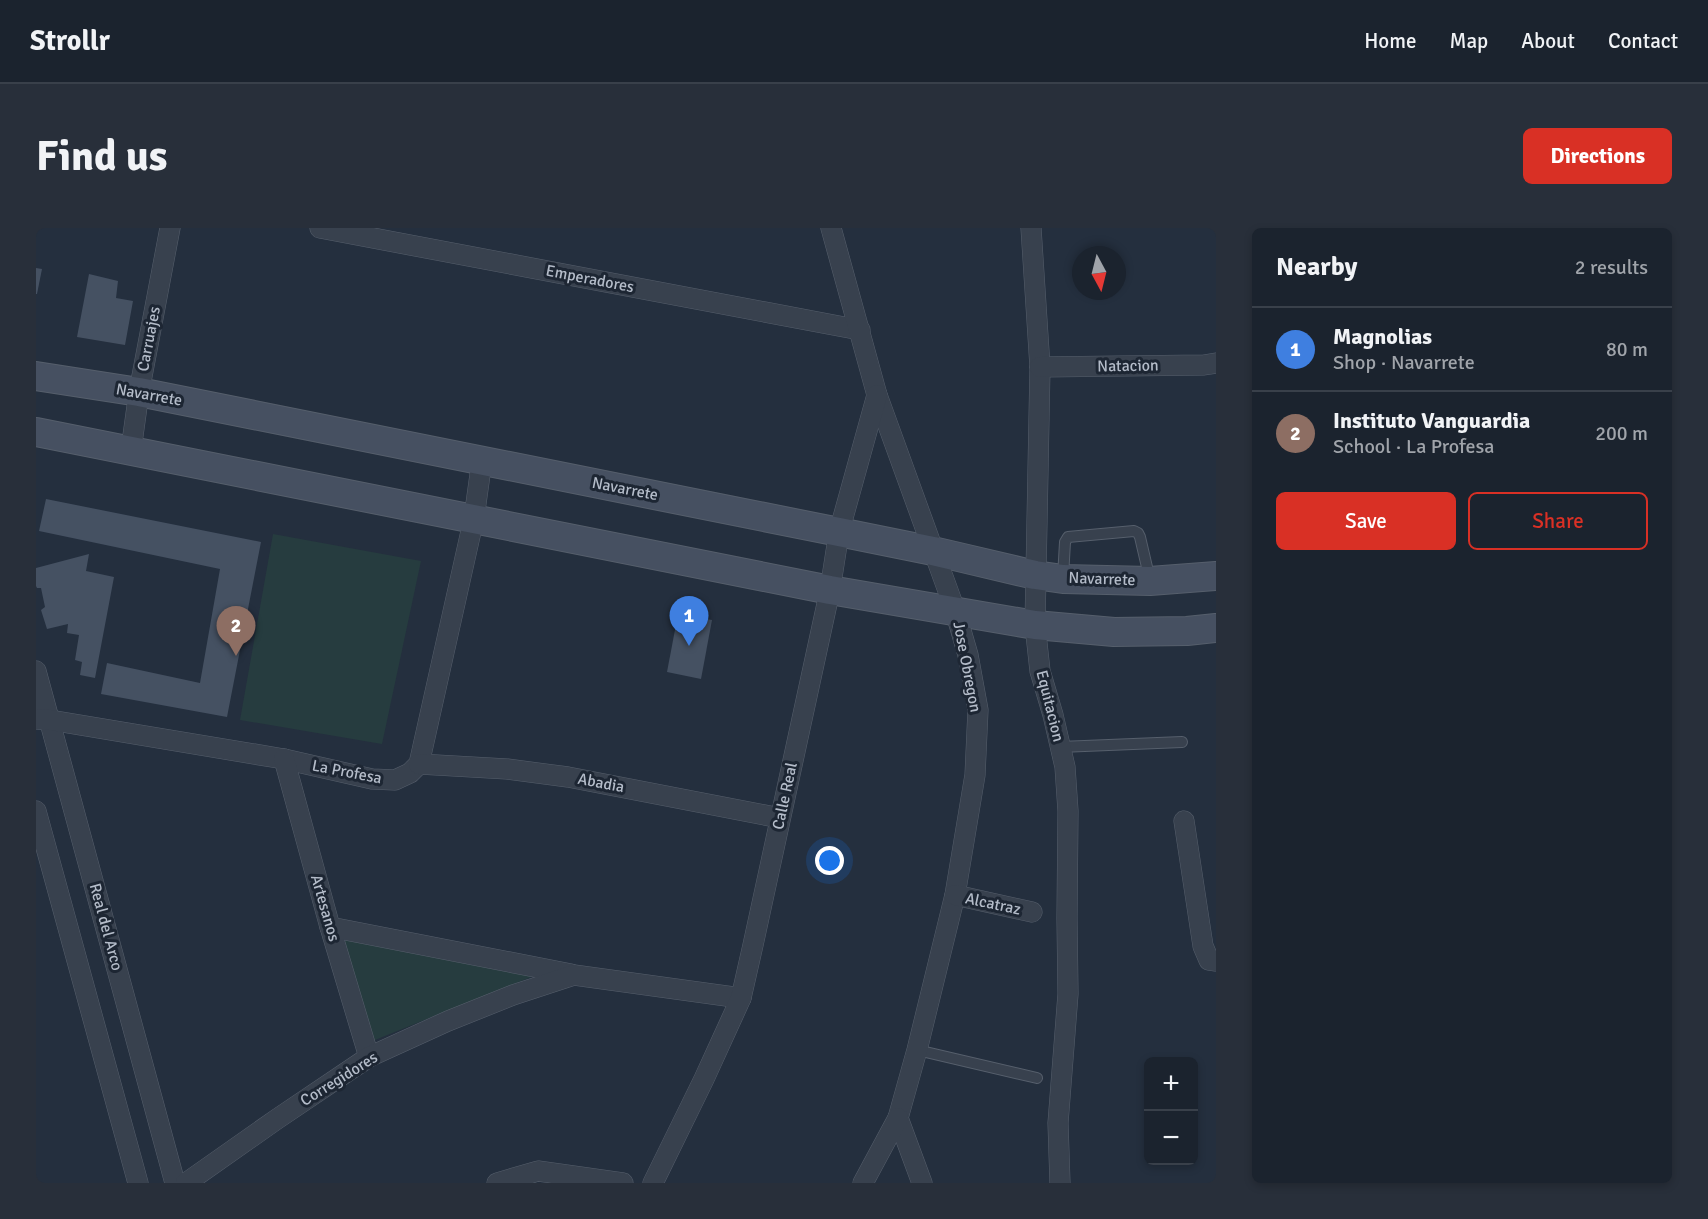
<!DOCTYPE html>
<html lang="en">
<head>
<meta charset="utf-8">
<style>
  :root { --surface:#1b232e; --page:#282f3a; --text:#f1f3f6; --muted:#a0a4aa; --line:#39404a; --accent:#d93025 }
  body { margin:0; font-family:Signika,sans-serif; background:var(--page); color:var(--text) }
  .controls { position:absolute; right:18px; bottom:18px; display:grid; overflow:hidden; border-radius:9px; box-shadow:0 3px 9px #0003 }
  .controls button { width:54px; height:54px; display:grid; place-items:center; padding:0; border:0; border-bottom:2px solid var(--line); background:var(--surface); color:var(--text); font:30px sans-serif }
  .compass { position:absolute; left:1036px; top:18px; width:54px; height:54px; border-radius:50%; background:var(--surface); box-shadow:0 3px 9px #0003; rotate:173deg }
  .you { position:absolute; left:794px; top:633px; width:21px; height:21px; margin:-15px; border:4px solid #fff; border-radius:50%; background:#1a73e8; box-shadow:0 0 0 9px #1a73e833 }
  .badge { display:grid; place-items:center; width:39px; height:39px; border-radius:50%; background:var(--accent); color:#fff; font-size:20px; font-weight:700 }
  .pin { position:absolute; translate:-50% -50px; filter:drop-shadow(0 2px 3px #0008) }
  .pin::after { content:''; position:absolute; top:32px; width:21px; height:18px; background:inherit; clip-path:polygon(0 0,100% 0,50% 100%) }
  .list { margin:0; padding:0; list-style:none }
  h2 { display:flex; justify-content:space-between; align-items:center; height:78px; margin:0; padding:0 24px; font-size:26px }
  h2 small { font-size:20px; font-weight:400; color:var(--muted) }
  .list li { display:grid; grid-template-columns:39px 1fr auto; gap:18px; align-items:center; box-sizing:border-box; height:84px; padding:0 24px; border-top:2px solid var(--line) }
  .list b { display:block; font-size:22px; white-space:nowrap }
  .list p { margin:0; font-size:20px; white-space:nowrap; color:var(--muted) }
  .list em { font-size:20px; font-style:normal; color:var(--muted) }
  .actions { display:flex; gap:12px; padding:18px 24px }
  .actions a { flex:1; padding:14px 0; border:2px solid var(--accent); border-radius:9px; text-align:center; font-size:21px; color:var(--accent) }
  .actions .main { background:var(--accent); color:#fff }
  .map { position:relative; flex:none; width:1180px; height:955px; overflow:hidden; border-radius:9px }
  header { display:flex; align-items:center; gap:36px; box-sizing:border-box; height:84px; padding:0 30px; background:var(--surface); border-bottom:2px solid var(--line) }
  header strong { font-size:28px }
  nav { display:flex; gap:33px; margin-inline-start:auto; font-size:21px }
  .intro { display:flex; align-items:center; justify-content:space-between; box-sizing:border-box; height:144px; padding:0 36px }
  h1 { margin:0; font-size:42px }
  .button { padding:15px 27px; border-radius:9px; background:var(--accent); color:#fff; font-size:21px; font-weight:700 }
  main { display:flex; gap:36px; padding:0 36px }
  aside { flex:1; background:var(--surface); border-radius:9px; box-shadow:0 3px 9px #0003 }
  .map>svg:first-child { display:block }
</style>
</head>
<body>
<header>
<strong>Strollr</strong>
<nav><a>Home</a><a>Map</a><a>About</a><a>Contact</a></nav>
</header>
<div class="intro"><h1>Find us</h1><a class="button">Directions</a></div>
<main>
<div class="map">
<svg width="1180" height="955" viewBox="0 0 1180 955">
  <rect width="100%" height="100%" fill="#242f3e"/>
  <!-- green -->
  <g fill="#263c3f">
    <path d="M237,306l148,27 -39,183 -142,-24z"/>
    <path d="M305,710l195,37 -166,67z"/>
  </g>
  <!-- building -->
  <g fill="#455162">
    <path d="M0,40l6,1 -5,25h-1z"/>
    <path d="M53,46l29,7 -2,17 17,3 -8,44 -48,-8z"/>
    <path d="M10,271l215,43 -34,175 -126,-23 6,-31 93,20 20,-114 -181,-38z"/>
    <path d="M53,326l-3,17 28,6 -19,101 -15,-3 2,-13 -7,-2 4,-25 -12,-2 1,-9 -21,5 -6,-19 4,-3 -4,-19h-4l-1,-2v-18z"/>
    <path d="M642,386l34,6 -11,59 -34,-7z"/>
  </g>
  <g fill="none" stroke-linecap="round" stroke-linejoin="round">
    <!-- lane casing -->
    <g stroke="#565f6c" stroke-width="12">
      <g id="lane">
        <path d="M1027,349l2,-35 3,-5 66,-6 4,2 2,4 10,43"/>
        <path d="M1024,519l122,-5"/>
        <path d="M881,822l120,28"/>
      </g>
    </g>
    <!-- street casing -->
    <g stroke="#565f6c" stroke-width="21">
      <g id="street">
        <path d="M284,0l540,102"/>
        <path d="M795,0l46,167 78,215 13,45 10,55 -3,65 -20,120 -38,155 -19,68 24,65"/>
        <path d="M995,0l9,139 -5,258 5,46 13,44 12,52 3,44 -1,107 1,76 -10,129 2,60"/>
        <path d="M1004,139l164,-2 12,-2"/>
        <path d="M95,222l8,-58 31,-164"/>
        <path d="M0,443l139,512"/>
        <path d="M0,491l14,1 234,39 88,20 23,1 15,-7 9,-9 55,-246 8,-58"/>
        <path d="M248,531l46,168 39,130"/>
        <path d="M383,536l88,5 61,8 212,41"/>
        <path d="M0,583l102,372"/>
        <path d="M1148,593l19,125 6,14 7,1"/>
        <path d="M919,667l77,17"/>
        <path d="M294,699l241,47"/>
        <path d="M150,955l91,-64 92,-62 79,-36 65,-26 61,-20 167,23"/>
        <path d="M461,955l41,-12 85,12"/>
        <path d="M617,955l51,-104 37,-81 12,-53 77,-355 9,-58 38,-137"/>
        <path d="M827,955l35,-65"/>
      </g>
    </g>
    <!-- secondary casing -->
    <g stroke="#565f6c" stroke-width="30">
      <g id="secondary">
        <path d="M0,148l103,16 700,140 94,19 102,24 28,4 87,2 66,-5"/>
        <path d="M0,204l794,158 205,35 79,7 73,-1 29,-3"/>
      </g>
    </g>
    <!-- lane -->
    <use href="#lane" stroke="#38414e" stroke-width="10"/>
    <!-- street -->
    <use href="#street" stroke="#38414e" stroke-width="20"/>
    <!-- secondary -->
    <use href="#secondary" stroke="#465061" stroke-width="28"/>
  </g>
  <g text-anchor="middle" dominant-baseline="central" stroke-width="6" stroke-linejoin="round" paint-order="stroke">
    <!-- street labels -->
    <g font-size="16" fill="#b4bcc9" stroke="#1d2633">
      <text transform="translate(554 51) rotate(11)">Emperadores</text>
      <text transform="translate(113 111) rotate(-79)">Carruajes</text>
      <text transform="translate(1092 138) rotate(-1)">Natacion</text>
      <text transform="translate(113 167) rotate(10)">Navarrete</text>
      <text transform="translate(589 261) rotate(11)">Navarrete</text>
      <text transform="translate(1066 351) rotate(2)">Navarrete</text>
      <text transform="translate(931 439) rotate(79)">Jose Obregon</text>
      <text transform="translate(1014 478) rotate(76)">Equitacion</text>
      <text transform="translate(311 544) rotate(11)">La Profesa</text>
      <text transform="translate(565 555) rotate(11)">Abadia</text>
      <text transform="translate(749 568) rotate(-78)">Calle Real</text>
      <text transform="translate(957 676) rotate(12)">Alcatraz</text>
      <text transform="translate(289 680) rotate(74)">Artesanos</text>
      <text transform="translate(70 699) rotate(75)">Real del Arco</text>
      <text transform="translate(303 851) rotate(-32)">Corregidores</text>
    </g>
  </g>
</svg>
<div class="controls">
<button>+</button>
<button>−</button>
</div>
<svg class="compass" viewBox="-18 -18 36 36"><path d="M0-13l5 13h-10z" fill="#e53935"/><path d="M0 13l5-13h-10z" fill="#a0a4aa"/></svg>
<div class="you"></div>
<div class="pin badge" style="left:653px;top:418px;background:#3f7fe0">1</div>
<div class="pin badge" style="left:200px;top:428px;background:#8d6e63">2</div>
</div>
<aside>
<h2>Nearby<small>2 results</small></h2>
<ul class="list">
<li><span class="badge" style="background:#3f7fe0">1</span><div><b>Magnolias</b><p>Shop · Navarrete</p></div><em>80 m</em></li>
<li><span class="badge" style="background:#8d6e63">2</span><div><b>Instituto Vanguardia</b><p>School · La Profesa</p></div><em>200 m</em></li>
</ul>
<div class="actions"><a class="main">Save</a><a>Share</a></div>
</aside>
</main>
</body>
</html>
